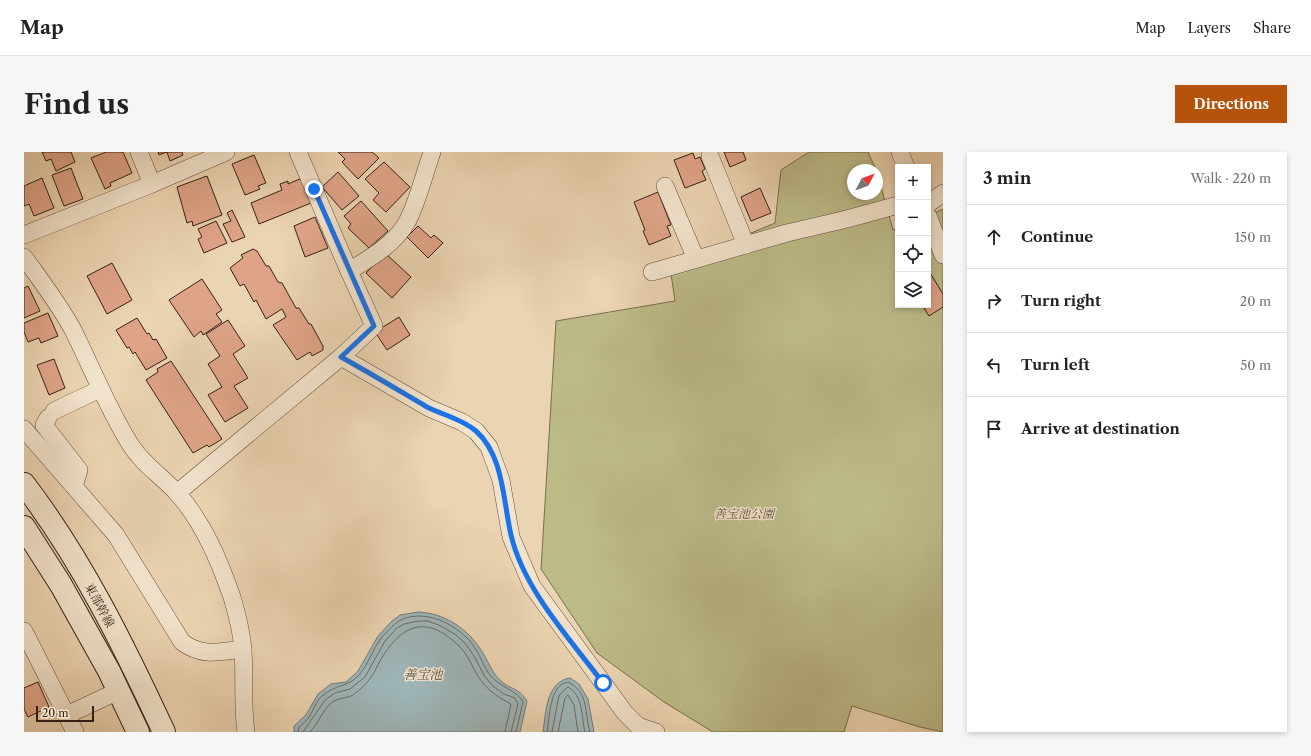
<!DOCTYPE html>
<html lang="en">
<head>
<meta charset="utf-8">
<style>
  :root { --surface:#fff; --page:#f6f6f6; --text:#222; --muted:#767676; --line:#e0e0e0; --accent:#b45309 }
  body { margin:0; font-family:"Libre Caslon Text","Noto Serif JP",serif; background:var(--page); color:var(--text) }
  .controls { position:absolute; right:12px; top:12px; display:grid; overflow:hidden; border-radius:0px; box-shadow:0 2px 6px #0003 }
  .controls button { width:36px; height:36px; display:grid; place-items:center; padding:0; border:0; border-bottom:1px solid var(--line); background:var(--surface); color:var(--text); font:20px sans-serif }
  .compass { position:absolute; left:823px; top:12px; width:36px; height:36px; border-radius:50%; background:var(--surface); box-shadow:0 2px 6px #0003; rotate:49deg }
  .scale { position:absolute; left:12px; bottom:10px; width:58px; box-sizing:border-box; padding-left:4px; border:2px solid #381f16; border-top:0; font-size:11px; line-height:14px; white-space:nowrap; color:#381f16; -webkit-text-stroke:3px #f2e3cc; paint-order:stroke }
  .stop { position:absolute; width:12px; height:12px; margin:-9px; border:3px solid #1a73e8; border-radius:50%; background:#fff }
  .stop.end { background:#1a73e8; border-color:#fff; box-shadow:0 1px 4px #0008 }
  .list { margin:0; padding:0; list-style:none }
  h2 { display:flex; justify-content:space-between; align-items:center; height:52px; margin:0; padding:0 16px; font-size:17px }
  h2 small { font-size:13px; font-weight:400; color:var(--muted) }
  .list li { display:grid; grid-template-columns:26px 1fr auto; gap:12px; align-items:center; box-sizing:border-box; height:64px; padding:0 16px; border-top:1px solid var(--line) }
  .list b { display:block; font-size:15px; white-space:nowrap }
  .list em { font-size:13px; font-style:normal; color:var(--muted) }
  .icon { flex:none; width:22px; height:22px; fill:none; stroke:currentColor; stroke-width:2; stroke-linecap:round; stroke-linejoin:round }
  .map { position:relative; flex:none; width:919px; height:580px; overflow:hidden; border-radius:0px }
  header { display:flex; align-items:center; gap:24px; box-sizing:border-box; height:56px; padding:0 20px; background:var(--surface); border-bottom:1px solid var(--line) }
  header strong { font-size:19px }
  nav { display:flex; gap:22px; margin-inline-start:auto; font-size:14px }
  .intro { display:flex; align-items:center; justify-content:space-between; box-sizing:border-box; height:96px; padding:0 24px }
  h1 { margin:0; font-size:28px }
  .button { padding:10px 18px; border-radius:0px; background:var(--accent); color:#fff; font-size:14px; font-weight:700 }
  main { display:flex; gap:24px; padding:0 24px }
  aside { flex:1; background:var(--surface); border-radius:0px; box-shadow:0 2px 6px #0003 }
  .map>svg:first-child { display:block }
</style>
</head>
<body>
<header>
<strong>Map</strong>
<nav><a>Map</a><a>Layers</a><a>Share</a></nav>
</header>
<div class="intro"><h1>Find us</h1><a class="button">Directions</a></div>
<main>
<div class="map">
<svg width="919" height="580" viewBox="0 0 919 580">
  <rect width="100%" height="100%" fill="#ebd4b1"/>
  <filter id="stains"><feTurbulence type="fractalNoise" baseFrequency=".005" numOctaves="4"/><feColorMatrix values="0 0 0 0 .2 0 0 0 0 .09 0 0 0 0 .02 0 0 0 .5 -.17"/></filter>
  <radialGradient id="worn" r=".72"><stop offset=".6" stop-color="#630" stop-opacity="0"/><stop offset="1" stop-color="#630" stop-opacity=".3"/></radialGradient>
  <!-- green -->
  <path fill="#bcbb88" stroke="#7a6d4f" d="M785,0h59l8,18h-23v24h24v-22l16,58 5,-2v77h30v-89l15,-7v523l-23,-5 -68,-21 -8,26h-131l-49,-30 -67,-49 -56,-84 15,-248 119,-20 -5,-34 105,-44 6,-53z"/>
  <!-- water -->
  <g fill="#9eb5b8" stroke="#757977">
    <path d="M394,460c26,1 49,16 63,38 7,10 10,22 20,31 11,10 16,5 26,20l-7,31h-226v-6l12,-11 12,-21 13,-10 15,-2 12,-11 20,-35 14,-15 8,-6z"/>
    <path d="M546,526l9,6 9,15 6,33h-51c3,-20 3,-50 27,-54z"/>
  </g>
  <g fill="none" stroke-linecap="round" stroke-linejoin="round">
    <!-- shore -->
    <g stroke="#6b6a67" stroke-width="1">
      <path d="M274,580l1,-5c3,-3 8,-6 10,-10 5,-7 6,-15 13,-21 13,-12 26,-8 38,-22 9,-11 13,-26 22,-37 6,-6 13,-15 21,-18 23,-9 50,4 66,21 9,10 13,23 20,34 11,14 28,16 34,28l-7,30"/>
      <path d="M279,580l22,-32 10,-7 15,-4 15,-12 20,-36 12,-13 7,-4 14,-3h10l13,5 15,9 9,8 9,13 11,21 9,10 10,7 11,4 3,6 -7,28"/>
      <path d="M286,580c9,-9 11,-19 19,-27 6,-7 14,-6 22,-9 6,-3 14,-11 18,-16 5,-6 8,-14 12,-21 22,-36 46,-44 78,-13 7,7 11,15 15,23 8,17 21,27 37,35l-6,28"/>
      <path d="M523,580c3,-15 2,-47 21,-50 22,11 16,32 22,50"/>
      <path d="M528,580l7,-37 9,-8c16,9 13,30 17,45"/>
      <path d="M534,580l7,-34 3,-3 6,10 4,27"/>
    </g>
  </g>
  <!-- building -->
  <g fill="#dfa488" stroke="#381f16">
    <path d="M18,0h29l4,10 -19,9 -5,-12 -5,2z"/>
    <path d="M82,0h17l9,21 -22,10 1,3 -6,3 -14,-31z"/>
    <path d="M134,0h24l1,3 -13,6 -3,-9 -8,3z"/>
    <path d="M314,0h34l7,6 -21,21 -16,-17 3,-3z"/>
    <path d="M700,0h19l3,8 -16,7z"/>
    <path d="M669,1l2,6 5,-2 5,12 -3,2 4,9 -21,8 -11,-28z"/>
    <path d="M230,3l12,28 -8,3 2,3 -15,6 -13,-31z"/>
    <path d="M360,10l26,25 -24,25 -13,-12 6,-7 -14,-14z"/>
    <path d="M47,16l12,31 -19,7 -12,-31z"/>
    <path d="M314,20l21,24 -17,14 -20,-23z"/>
    <path d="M183,24l15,39 -29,11 -1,-5 -5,2 -10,-36z"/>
    <path d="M18,26l12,30 -20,8 -5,-12 -5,2v-20z"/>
    <path d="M278,26l9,25 -52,21 -8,-21 31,-13 -2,-6 8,-3v3z"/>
    <path d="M736,36l11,25 -20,8 -10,-24z"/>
    <path d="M634,40l13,33 -4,1 4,10 -22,9 -6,-14 2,-1 -11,-28z"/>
    <path d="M337,49l27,30 -19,17 -21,-20 3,-4 -7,-8z"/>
    <path d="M208,58l13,27 -13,5 -9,-18 8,-3 -4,-8z"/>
    <path d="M291,65l13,31 -23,9 -11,-31z"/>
    <path d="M192,69l11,22 -23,10 -6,-14 4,-2 -4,-8z"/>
    <path d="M394,74l13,12 3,-3 9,8 -15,15 -21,-21z"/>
    <path d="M229,97l4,2 9,15h3l9,16 4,1 14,25h3l10,16h2l12,22v4l-11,6 -2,-4 -13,8 -24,-35 13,-8 -4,-8 -16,10 -10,-19 -2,2 -10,-18 -4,2 -10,-18 13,-10 -2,-3z"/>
    <path d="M361,101l26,24 -19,21 -26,-25z"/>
    <path d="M88,111l20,37 -25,14 -20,-38z"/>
    <path d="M906,121l13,21v13l-14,9 -7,-11h6v-30z"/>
    <path d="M178,127l20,31 -6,4 6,8 -19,13 -2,-4 -7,6 -25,-37z"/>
    <path d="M4,134l12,25 -16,7v-30z"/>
    <path d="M24,161l10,23 -17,7 -2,-5 -11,4 -4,-10v-9z"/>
    <path d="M375,165l11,18 -23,15 -12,-18z"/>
    <path d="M113,166l10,16 2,-1 4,7 3,-1 11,19 -21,12 -11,-18 -2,2 -4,-7 -2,1 -11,-18z"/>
    <path d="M204,168l17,26 -12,8 15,24 -14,8 14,22 -23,14 -17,-27 14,-8 -14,-23 12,-8 -14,-22z"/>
    <path d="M30,207l11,29 -16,7 -12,-30z"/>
    <path d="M147,209l51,78 -13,8 -2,-2 -14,8 -47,-73 12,-8 -1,-3z"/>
    <path d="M14,530l11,25 -21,10 -4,-8v-21z"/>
  </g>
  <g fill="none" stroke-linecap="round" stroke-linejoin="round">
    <!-- minor casing -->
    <g stroke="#654c3d" stroke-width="18">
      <g id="minor">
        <path d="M115,0l13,32"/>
        <path d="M274,0l51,119"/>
        <path d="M876,0l6,15"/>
        <path d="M686,4l36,89"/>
        <path d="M641,34l31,73"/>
        <path d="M904,52l15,-11"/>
        <path d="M904,64l15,39"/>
        <path d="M0,83l128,-51 74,-32"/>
        <path d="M0,105c17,24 35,47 49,73 19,38 34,77 57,114 12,20 32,32 48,50 26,30 41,66 54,103 5,17 10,36 11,54 2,27 -1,54 3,81"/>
        <path d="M628,120l135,-39 60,-14 51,-14"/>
        <path d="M317,205l88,51 33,14 14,9 13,16 12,33 10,57 21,49 93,127 13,13 18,6"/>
        <path d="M30,259l46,-22"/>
        <path d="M24,266l-4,7 35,45 -5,16"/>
        <path d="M0,277l92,106 66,107c20,15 37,10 61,7"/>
        <path d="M153,341l164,-136 33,-31 -25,-55c21,-13 46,-27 58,-49 10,-18 18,-50 25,-70"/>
        <path d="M0,479l51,101"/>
        <path d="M43,563l51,-24"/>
      </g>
    </g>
    <!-- secondary casing -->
    <g stroke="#381f16" stroke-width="24">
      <g id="secondary">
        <path d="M0,332c58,76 100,162 140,248"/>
        <path d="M0,375l37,58 48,86 29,61"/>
      </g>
    </g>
    <!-- minor -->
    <use href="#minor" stroke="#f2e3cc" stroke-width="17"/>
    <!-- secondary -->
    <use href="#secondary" stroke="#f2e3cc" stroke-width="22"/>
  </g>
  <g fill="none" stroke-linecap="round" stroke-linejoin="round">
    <!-- route -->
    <path stroke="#1a73e8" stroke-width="5" d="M290,37l60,137 -33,31c29,16 57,33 86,50 16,8 35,12 49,24 28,25 27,70 35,104 13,55 59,104 92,148"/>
  </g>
  <g text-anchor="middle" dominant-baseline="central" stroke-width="3" stroke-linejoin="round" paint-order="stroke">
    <!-- park labels -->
    <g font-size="12" font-style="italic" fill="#594632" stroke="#f2e3cc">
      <text x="720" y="361">善宝池公園</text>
    </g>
    <!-- street labels -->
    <g font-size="12" fill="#381f16" stroke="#f2e3cc">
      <text transform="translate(76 453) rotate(62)">東部幹線</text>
    </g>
    <!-- water labels -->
    <g font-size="13" font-style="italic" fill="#574c47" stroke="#f2e3cc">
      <text x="399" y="522">善宝池</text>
    </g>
  </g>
  <rect width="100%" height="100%" filter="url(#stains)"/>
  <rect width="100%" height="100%" fill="url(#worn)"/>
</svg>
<div class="controls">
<button>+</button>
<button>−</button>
<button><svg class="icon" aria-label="locate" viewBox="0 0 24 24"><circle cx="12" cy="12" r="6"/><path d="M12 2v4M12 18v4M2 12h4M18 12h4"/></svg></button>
<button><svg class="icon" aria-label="layers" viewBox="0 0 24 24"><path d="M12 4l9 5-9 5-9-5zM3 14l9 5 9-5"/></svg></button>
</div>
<svg class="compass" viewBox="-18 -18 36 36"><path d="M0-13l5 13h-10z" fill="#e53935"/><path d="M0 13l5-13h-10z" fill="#767676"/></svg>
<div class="scale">20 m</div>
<div class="stop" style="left:579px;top:531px"></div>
<div class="stop end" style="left:290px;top:37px"></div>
</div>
<aside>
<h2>3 min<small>Walk · 220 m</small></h2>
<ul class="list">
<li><svg class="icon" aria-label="ahead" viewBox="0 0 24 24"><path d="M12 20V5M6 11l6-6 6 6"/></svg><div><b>Continue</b></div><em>150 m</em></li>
<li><svg class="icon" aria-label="right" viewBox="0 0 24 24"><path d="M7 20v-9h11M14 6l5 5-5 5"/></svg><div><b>Turn right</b></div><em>20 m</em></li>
<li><svg class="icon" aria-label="left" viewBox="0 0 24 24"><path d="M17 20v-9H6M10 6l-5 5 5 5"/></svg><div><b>Turn left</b></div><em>50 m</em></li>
<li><svg class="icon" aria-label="arrive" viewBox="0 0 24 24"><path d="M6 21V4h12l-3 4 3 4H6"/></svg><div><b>Arrive at destination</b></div></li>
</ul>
</aside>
</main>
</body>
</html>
